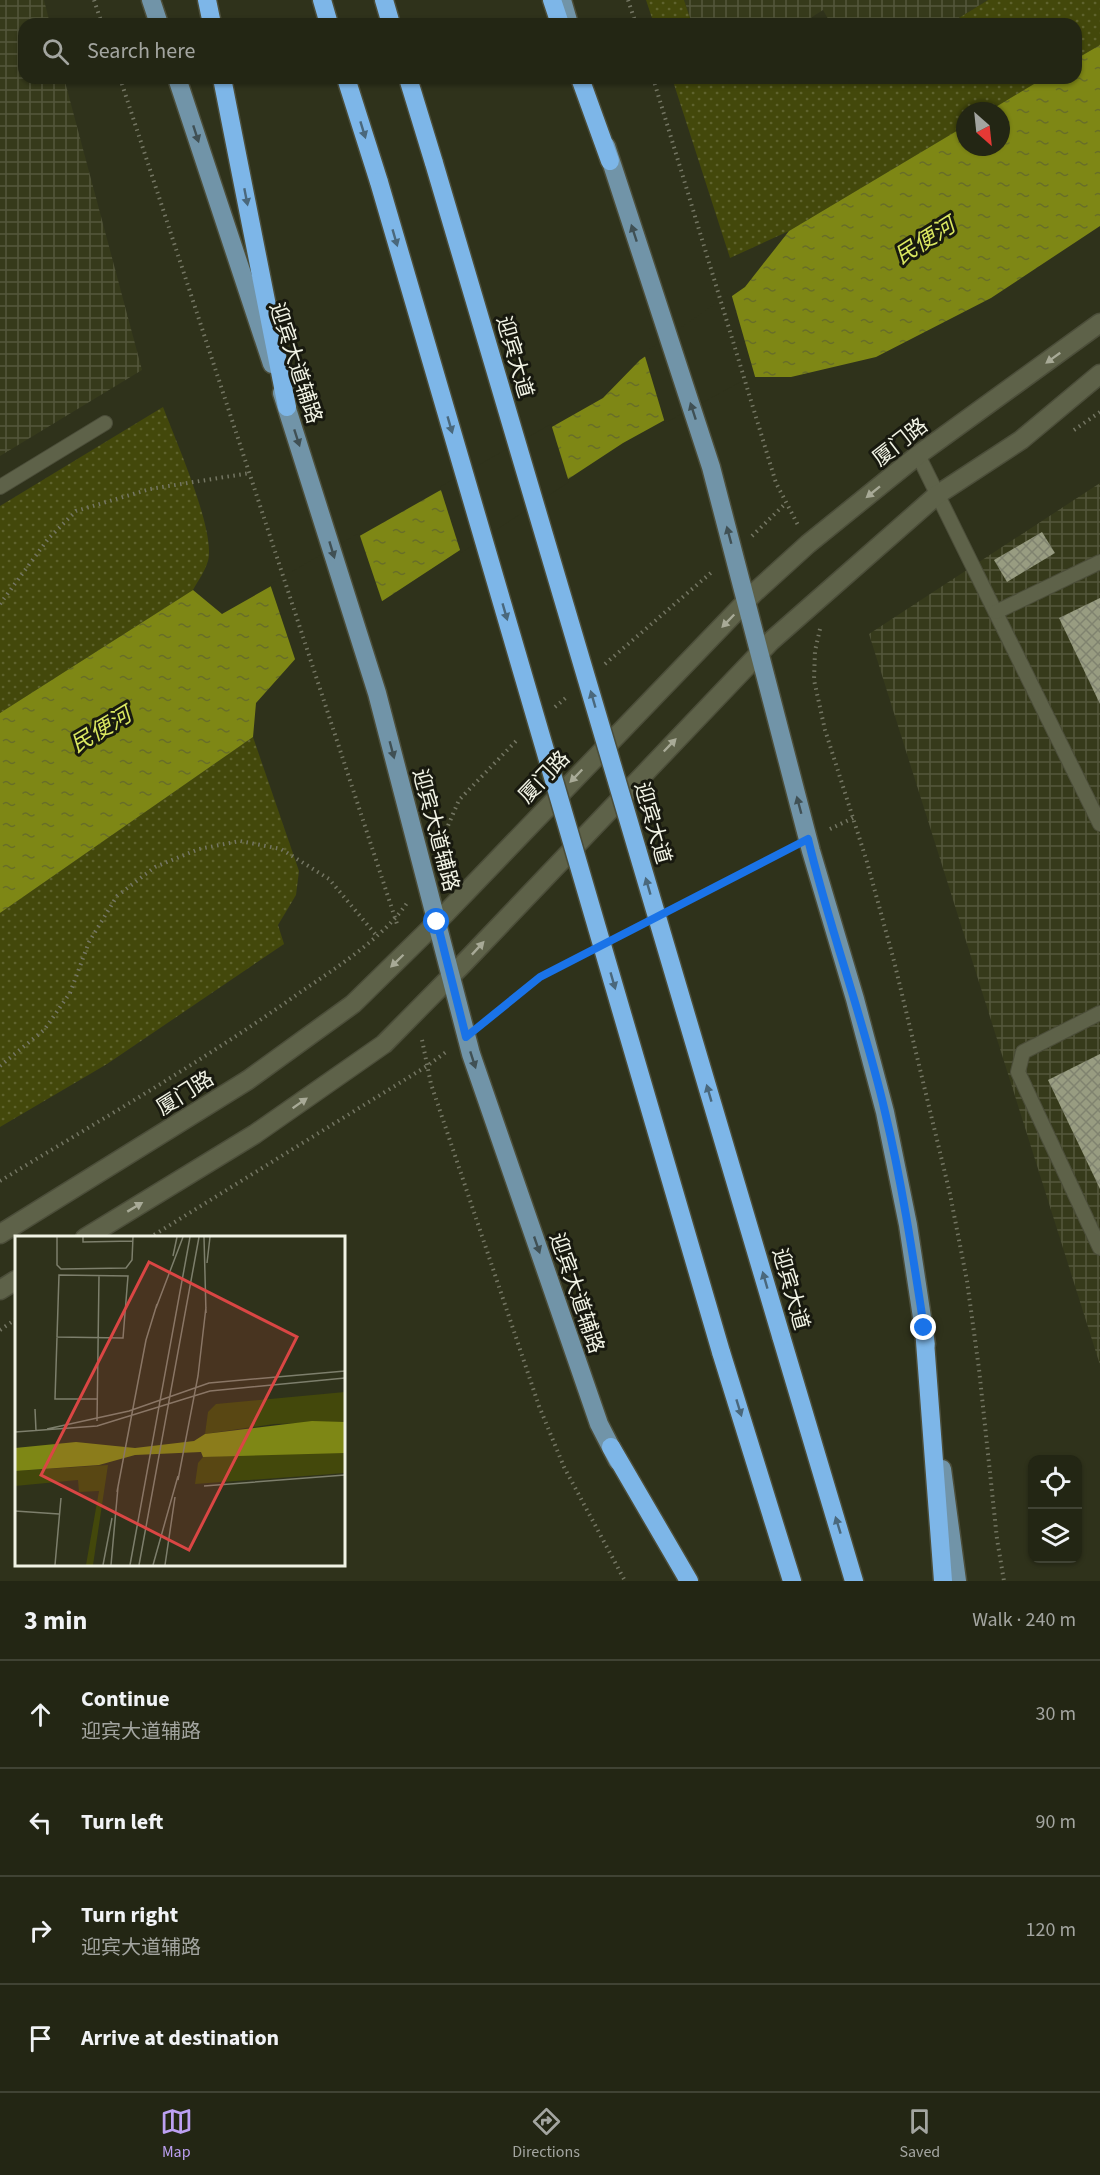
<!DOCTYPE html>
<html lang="en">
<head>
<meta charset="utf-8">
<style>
  :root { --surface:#232614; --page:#2b2e1d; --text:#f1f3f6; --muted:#a3a5a0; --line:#404334; --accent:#bca0f2 }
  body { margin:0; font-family:"Source Sans 3","Noto Sans SC",sans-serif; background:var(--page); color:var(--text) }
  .controls { position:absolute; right:18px; bottom:18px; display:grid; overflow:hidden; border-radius:12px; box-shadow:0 2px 4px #0004 }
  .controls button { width:54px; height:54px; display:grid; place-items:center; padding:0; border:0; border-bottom:2px solid var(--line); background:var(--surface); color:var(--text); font:30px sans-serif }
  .compass { position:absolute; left:956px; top:102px; width:54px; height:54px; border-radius:50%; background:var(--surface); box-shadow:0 2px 4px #0004; rotate:153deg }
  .stop { position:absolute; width:18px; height:18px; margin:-14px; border:4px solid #1a73e8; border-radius:50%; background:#fff }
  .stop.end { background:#1a73e8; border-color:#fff; box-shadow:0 2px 6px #0008 }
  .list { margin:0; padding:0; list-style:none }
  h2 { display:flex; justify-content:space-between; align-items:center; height:78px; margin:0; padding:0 24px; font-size:26px }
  h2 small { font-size:20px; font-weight:400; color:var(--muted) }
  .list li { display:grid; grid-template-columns:39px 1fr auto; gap:18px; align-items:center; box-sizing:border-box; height:108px; padding:0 24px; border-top:2px solid var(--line) }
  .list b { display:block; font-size:22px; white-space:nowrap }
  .list p { margin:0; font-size:20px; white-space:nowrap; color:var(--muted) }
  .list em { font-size:20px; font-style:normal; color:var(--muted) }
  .icon { flex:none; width:33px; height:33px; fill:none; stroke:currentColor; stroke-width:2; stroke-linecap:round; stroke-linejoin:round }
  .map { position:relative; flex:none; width:1100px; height:1581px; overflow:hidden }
  .search { position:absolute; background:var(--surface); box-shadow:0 2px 4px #0004; left:18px; right:18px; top:18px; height:66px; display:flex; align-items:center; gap:15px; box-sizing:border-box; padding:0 21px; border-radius:18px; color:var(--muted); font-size:22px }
  .sheet { height:510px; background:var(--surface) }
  nav { display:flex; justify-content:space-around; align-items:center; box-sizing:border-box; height:84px; border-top:2px solid var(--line); background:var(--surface); font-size:16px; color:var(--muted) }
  nav a { display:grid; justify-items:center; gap:3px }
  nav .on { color:var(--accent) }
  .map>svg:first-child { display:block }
</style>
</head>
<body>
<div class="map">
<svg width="1100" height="1581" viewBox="0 0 1100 1581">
  <defs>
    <pattern id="industrial-grid" width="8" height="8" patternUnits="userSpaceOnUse" patternTransform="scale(1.5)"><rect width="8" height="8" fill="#363a1b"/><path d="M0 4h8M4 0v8" fill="none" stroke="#54573c"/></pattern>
    <pattern id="grass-dots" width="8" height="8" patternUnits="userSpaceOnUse" patternTransform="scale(1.5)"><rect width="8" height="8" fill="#43480b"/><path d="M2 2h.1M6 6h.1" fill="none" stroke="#5f632e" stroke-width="1.8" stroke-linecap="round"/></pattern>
    <pattern id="water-ripples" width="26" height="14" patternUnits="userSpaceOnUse" patternTransform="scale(1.5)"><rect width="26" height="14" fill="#7e8715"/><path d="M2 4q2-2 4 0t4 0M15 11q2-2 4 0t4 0" fill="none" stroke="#686e28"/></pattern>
    <pattern id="building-cross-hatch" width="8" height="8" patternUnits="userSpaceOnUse" patternTransform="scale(1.5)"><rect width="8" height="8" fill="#989c81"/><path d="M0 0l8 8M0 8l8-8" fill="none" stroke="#80836f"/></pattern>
  </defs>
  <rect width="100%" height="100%" fill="#2f321b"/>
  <!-- industrial -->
  <g fill="url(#industrial-grid)">
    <path d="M0,0h44l6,24h-26v54h40l78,292 -142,86z"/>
    <path d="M684,0h304l-39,24h-118l-8,-14 -22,14h-109z"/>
    <path d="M1100,483v882l-231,-731z"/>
  </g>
  <!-- grass -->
  <g fill="url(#grass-dots)">
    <path d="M646,0h38l8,24h-38z"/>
    <path d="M988,0h112v45l-24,14v-35h-127z"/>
    <path d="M672,78h36l2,4 6,-4h328l-55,33h-24v15l-176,105 -59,27z"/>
    <path d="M163,407c12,32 53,124 45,154 -3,10 -10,20 -15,29l-193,123v-207z"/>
    <path d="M253,737l46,134 -3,24 -18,30 6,19 -177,120 -107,63v-214z"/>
  </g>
  <!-- water -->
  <path fill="url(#water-ripples)" d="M1100,45v181l-109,72 -115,59 -85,20h-48l-120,66 -326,214 -41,46 -3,34 -253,176v-200l193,-123 29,24 381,-216 37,-38 105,-73 44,-56 176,-105v21h36v-36h-12l55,-33h32v-19z"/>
  <!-- pier -->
  <g fill="#2f321b">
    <path d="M731,293l25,87h-12l-79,43 -21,-70z"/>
    <path d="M551,424l18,58 -108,71 -21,-66z"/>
    <path d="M359,533l24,71 -87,58 -26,-78z"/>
  </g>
  <!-- building -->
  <g fill="url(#building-cross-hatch)">
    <path d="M1042,532l13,21 -48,29 -13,-22z"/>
    <path d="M1100,598v106l-41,-86z"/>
    <path d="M1100,1054v135l-52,-109z"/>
  </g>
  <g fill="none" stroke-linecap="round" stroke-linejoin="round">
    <!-- lane casing -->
    <g stroke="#4c4e3a" stroke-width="16">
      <g id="lane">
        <path d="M918,455l182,369"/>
        <path d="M0,487l105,-64"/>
        <path d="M996,612l104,-50"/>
        <path d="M1100,1013l-77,39 -5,20 82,176"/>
      </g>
    </g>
    <!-- secondary casing -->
    <g stroke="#4c4e3a" stroke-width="21">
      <g id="secondary">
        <path d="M0,1234l248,-154 105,-76 93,-91 308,-320 54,-49 110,-89 182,-132"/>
        <path d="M85,1238l170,-104 129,-90 79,-80 308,-323 166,-146 84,-55 79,-66"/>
        <path d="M0,1290l16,-10"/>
      </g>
    </g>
    <!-- primary casing -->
    <g stroke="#4c4e3a" stroke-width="21">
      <g id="primary">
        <path d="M151,0l8,24"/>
        <path d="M562,0l7,24"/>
        <path d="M177,78l95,286"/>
        <path d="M606,146l105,321 100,384 44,148 30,113 23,113 18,119"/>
        <path d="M282,393l95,300 94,361 128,370 19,37"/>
        <path d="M942,1469l15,112"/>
      </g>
    </g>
    <!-- highway casing -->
    <g stroke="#4c4e3a" stroke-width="21">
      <g id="highway">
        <path d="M207,0l5,24"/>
        <path d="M322,0l7,24"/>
        <path d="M384,0l7,24"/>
        <path d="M552,0l8,24"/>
        <path d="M222,78l65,329"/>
        <path d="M346,78l33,104"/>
        <path d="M408,78l26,85"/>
        <path d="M580,78l30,83"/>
        <path d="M924,1328l19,253"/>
        <path d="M781,1336l73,245"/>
        <path d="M721,1352l71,229"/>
        <path d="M611,1447l78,134"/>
      </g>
    </g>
    <!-- path -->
    <g stroke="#747663" stroke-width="4" stroke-dasharray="1.5 4.5" stroke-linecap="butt">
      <path d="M94,0l8,24"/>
      <path d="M628,0l8,24"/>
      <path d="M120,78l278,849"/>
      <path d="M653,78l123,405 22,42"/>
      <path d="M1074,430l26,-18"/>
      <path d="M752,536l34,-33"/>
      <path d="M0,604l48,-65 28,-28 74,-22 100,-16"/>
      <path d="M820,629l-5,22 -1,29 11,50 42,132 27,99 56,233 17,87 12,88 18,170 7,42"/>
      <path d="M605,664l108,-93"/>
      <path d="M555,707l13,-11"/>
      <path d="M830,829l23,-11"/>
      <path d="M441,842l18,-42 59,-61"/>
      <path d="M677,906l111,-57"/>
      <path d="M485,1022l55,-45 43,-22"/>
      <path d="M422,1040l9,44 108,322 25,61 61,114"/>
      <path d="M0,1066l44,-36 26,-37 19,-51 28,-46 38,-29 44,-18 41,-8 41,8 48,30 47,56"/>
      <path d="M0,1181c102,-62 205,-121 302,-190 34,-23 82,-54 105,-88"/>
      <path d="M149,1238l278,-172 19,-14"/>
      <path d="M0,1330l16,-11"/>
    </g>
    <!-- lane -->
    <use href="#lane" stroke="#5e6249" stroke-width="14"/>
    <!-- secondary -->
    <use href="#secondary" stroke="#5e6249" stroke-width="18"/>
    <!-- primary -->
    <use href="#primary" stroke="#7194a8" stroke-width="18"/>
    <!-- highway -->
    <use href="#highway" stroke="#7db6e8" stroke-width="18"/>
    <!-- highway-bridge casing -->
    <g stroke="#4c4e3a" stroke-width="21" stroke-linecap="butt">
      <g id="highway-bridge">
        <path d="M434,163l347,1173"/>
        <path d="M379,182l342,1170"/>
      </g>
    </g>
    <!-- highway-bridge -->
    <use href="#highway-bridge" stroke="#7db6e8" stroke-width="18"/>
  </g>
  <!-- one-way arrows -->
  <defs><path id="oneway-solid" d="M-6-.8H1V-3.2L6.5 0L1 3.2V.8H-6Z" transform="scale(1.5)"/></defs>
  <g fill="#4a687c">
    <use href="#oneway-solid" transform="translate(363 130) rotate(73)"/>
    <use href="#oneway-solid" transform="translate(246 197) rotate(79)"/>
    <use href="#oneway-solid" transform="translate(395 238) rotate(74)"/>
    <use href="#oneway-solid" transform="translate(450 425) rotate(74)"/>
    <use href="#oneway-solid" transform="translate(505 612) rotate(74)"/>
    <use href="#oneway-solid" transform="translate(593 699) rotate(-106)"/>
    <use href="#oneway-solid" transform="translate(648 886) rotate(-106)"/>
    <use href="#oneway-solid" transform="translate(613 981) rotate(74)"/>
    <use href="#oneway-solid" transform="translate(709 1093) rotate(-106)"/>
    <use href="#oneway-solid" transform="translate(765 1280) rotate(-106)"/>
    <use href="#oneway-solid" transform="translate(739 1408) rotate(73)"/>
    <use href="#oneway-solid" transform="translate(838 1525) rotate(-107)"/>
  </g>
  <g fill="#405054">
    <use href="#oneway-solid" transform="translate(196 134) rotate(72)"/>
    <use href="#oneway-solid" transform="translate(634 233) rotate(-108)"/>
    <use href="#oneway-solid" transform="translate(693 411) rotate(-108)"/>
    <use href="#oneway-solid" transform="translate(297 438) rotate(72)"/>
    <use href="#oneway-solid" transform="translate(729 535) rotate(-105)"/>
    <use href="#oneway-solid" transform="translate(332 550) rotate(73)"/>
    <use href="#oneway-solid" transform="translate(392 750) rotate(75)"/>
    <use href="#oneway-solid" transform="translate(799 805) rotate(-105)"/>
    <use href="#oneway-solid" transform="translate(473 1060) rotate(72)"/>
    <use href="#oneway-solid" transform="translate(537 1245) rotate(71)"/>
  </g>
  <g fill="#a8aa97">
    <use href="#oneway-solid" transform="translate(1053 358) rotate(144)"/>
    <use href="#oneway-solid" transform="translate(873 492) rotate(141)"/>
    <use href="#oneway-solid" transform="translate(728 621) rotate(134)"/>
    <use href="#oneway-solid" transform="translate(670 745) rotate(-46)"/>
    <use href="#oneway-solid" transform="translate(576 776) rotate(134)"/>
    <use href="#oneway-solid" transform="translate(478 948) rotate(-47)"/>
    <use href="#oneway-solid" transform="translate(397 961) rotate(136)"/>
    <use href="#oneway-solid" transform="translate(300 1103) rotate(-35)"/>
    <use href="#oneway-solid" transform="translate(135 1207) rotate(-31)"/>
  </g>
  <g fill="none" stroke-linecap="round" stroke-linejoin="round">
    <!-- route -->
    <path stroke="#1a73e8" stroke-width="8" d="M437,922l29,115 74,-60 268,-138c22,92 56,181 77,273 17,71 28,144 39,216"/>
  </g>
  <g text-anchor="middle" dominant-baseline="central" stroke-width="6" stroke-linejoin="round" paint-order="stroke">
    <!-- street labels -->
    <g font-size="21" fill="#f1f3e5" stroke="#18190f">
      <text transform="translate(515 357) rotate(74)">迎宾大道</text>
      <text transform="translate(296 363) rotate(72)">迎宾大道辅路</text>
      <text transform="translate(900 442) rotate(-38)">厦门路</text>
      <text transform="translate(544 777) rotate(-46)">厦门路</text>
      <text transform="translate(653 823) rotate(74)">迎宾大道</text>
      <text transform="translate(436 830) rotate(75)">迎宾大道辅路</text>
      <text transform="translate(185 1093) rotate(-32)">厦门路</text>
      <text transform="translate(791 1289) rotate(74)">迎宾大道</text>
      <text transform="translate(577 1293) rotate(71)">迎宾大道辅路</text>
    </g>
    <!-- water labels -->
    <g font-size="22" font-style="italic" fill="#dbe861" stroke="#18190f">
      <text transform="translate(925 241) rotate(-32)">民便河</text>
      <text transform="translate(101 730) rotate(-31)">民便河</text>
    </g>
  </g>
  <!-- overview -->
  <g transform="translate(15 1236)">
    <rect width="330" height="330" fill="#2f321b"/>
    <path d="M330,156v30l-71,2 -69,10 3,-22 8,-8zM268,216l62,1v20l-150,11 3,-21 5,-6zM93,229l-15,100h-7l13,-74 -20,1 -1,-12 -63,6v-15z" fill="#43480b"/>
    <path d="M297,185l33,1v31l-142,4 -2,-5 -66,3 -36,10 -84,6v-23l61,-6 59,6 59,-7 11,-7z" fill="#7e8715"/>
    <path fill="none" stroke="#7d7f6c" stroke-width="1.5" d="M42,1v28l4,4 65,-1 6,-8 1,-23M68,1v5l50,-1M189,1l2,76M158,20l4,-19M192,27l3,-26M44,39l69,1 -5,62 -66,-1zM141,72l27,-71M42,101l-2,62h42M20,173l1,22M82,185l2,-145M32,193l82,-18 80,-28 136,-12M0,196l82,-6 113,-35 135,-13M163,244l20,-104 8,-69M189,250l141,-11M102,256l29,-152 11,-36M0,275l44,3M40,329l6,-67M88,329l9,-47M96,329l7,-78M115,329l60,-328M124,329l60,-328M138,329l25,-89M150,329l10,-68"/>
    <path fill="#da4644" fill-opacity="0.15" stroke="#da4644" stroke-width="3" d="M134,26l148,75 -108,213 -148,-75z"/>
    <rect width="330" height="330" fill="none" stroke="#f1f3e5" stroke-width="3"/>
  </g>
</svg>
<div class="controls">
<button><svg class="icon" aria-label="locate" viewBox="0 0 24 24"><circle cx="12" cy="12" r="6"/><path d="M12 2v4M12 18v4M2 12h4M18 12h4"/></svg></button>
<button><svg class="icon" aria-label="layers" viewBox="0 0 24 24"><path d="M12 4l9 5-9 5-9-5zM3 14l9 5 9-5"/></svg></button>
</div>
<svg class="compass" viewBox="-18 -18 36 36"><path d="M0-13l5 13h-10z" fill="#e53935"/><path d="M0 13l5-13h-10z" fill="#a3a5a0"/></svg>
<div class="stop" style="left:437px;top:922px"></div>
<div class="stop end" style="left:924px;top:1328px"></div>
<div class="search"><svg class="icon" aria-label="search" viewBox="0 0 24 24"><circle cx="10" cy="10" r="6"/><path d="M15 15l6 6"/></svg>Search here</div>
</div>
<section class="sheet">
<h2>3 min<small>Walk · 240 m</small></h2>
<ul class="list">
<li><svg class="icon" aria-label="ahead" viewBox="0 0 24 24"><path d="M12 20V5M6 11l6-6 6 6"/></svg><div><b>Continue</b><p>迎宾大道辅路</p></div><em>30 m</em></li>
<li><svg class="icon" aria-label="left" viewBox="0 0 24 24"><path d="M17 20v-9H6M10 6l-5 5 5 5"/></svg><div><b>Turn left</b></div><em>90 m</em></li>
<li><svg class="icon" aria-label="right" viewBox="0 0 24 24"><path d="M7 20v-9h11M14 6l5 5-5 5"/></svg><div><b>Turn right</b><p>迎宾大道辅路</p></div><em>120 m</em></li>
<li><svg class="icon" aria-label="arrive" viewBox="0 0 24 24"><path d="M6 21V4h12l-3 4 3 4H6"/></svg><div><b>Arrive at destination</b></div></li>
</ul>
</section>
<nav>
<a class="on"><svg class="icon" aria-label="map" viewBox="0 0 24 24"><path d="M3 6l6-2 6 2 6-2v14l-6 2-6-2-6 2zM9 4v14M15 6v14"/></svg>Map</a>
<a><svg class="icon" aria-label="directions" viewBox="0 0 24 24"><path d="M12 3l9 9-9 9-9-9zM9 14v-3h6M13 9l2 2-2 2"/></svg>Directions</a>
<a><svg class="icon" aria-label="saved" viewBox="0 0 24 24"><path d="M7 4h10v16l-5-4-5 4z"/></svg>Saved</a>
</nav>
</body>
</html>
